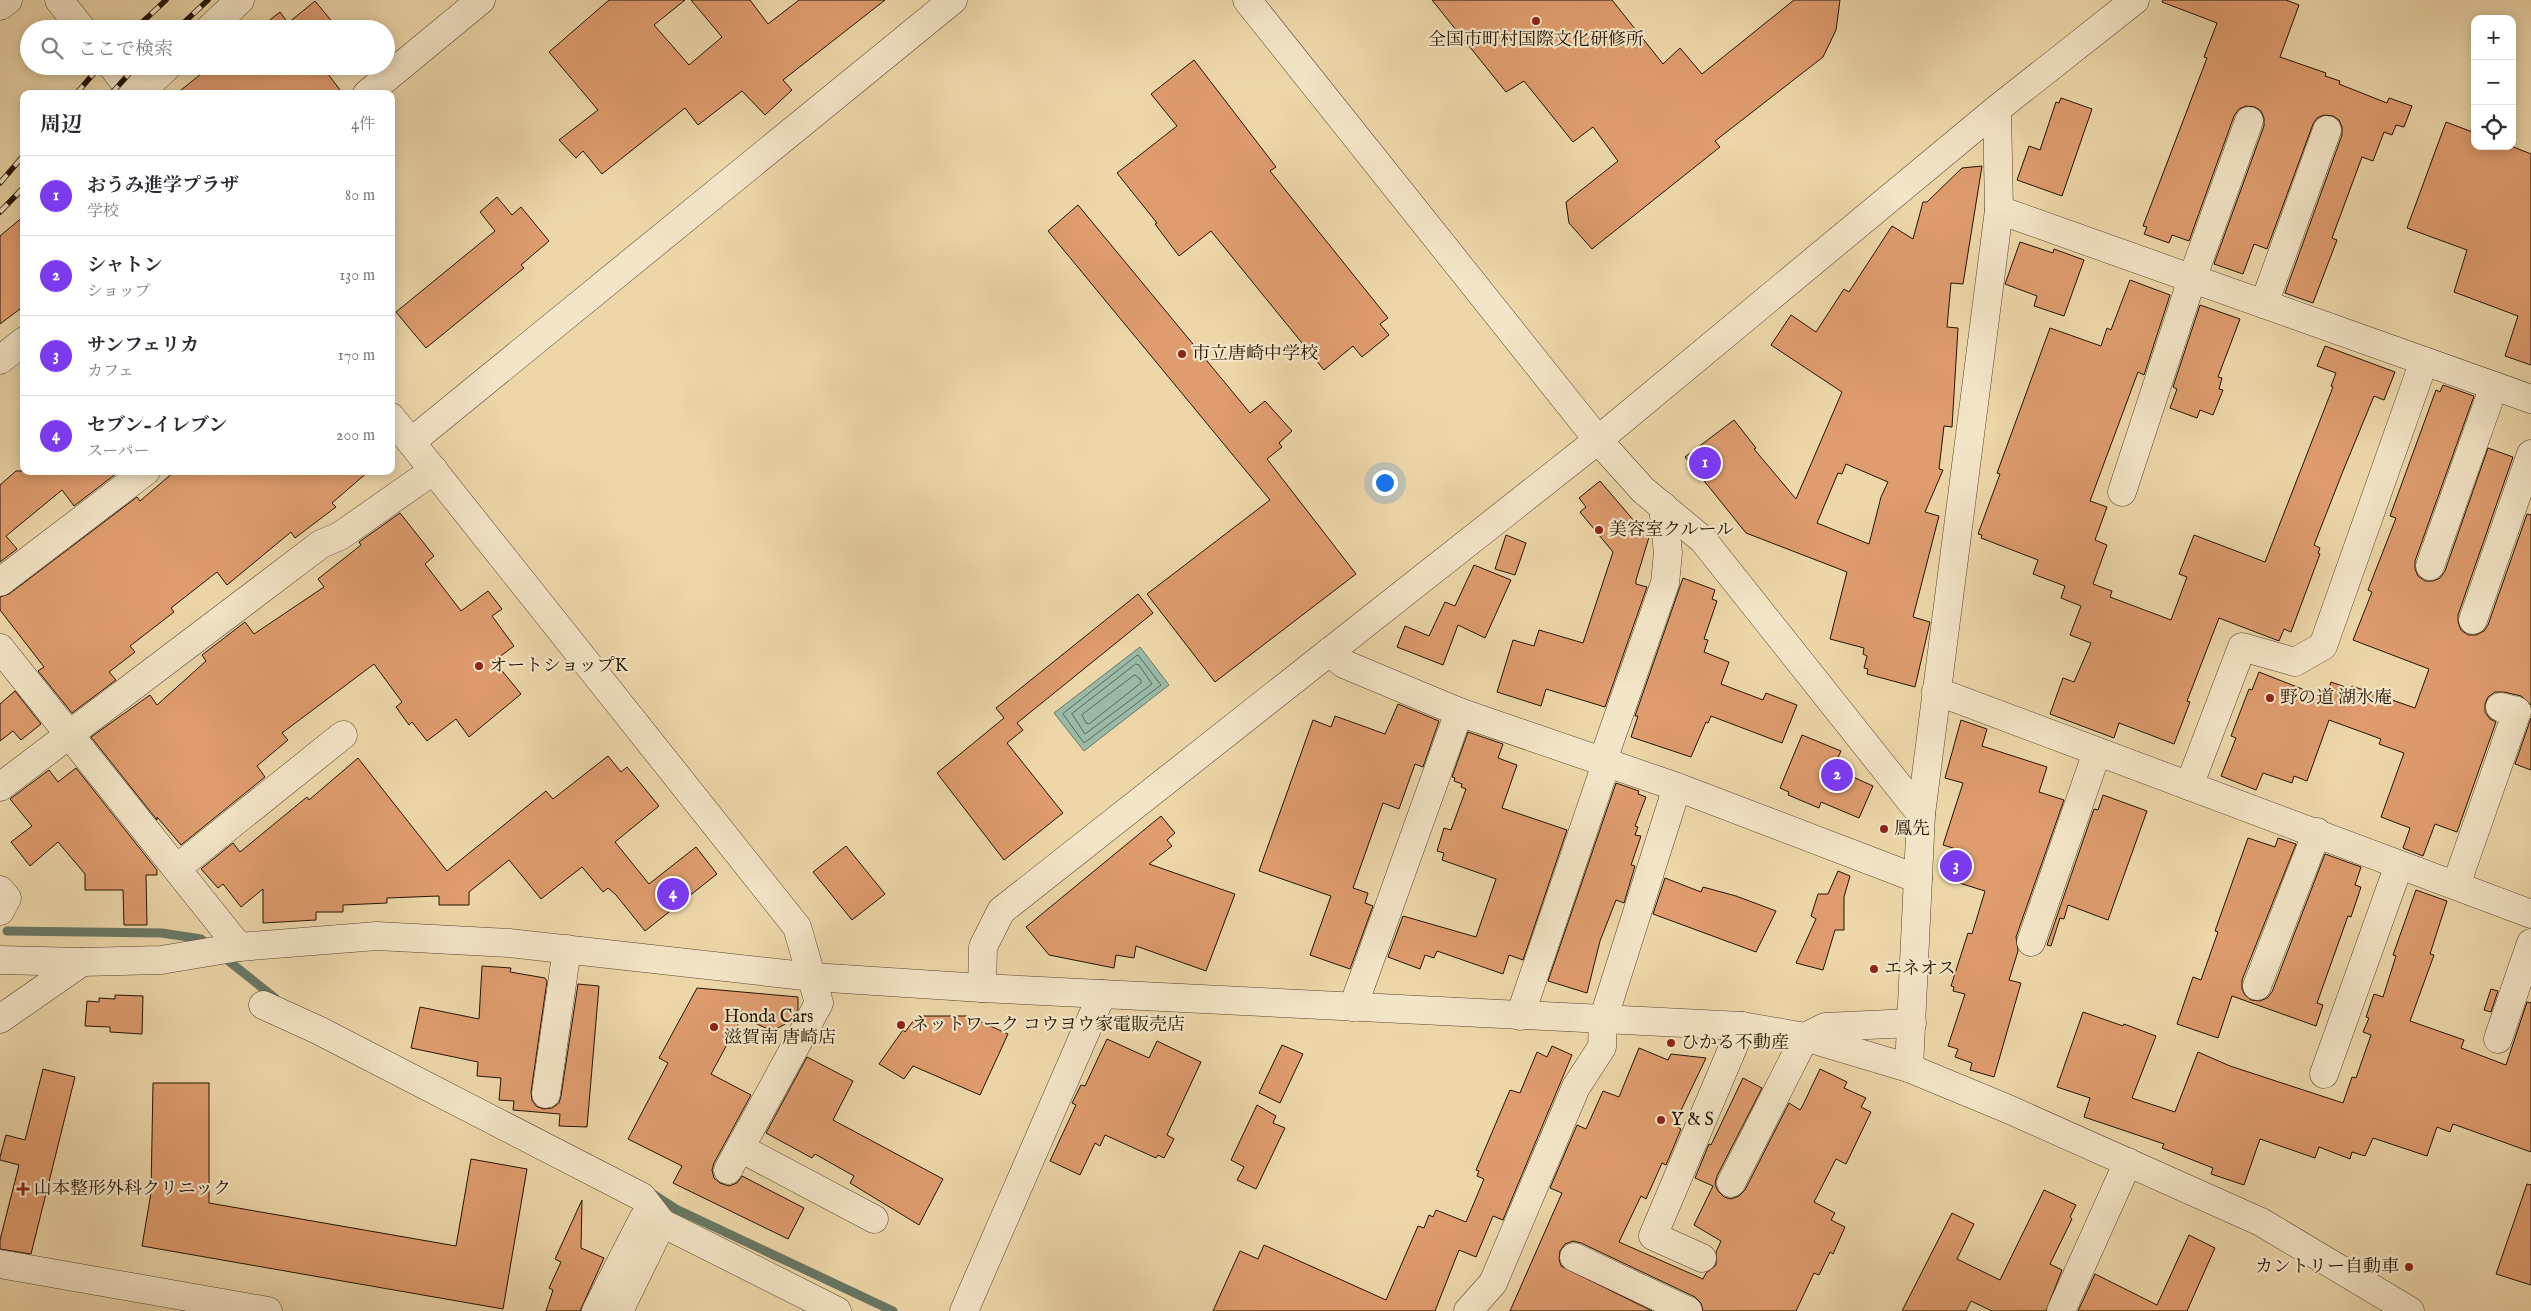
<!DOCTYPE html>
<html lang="ja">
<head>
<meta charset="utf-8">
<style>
  :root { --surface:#fff; --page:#f2f2f3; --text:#2b2b33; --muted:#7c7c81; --line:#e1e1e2; --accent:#7c3aed }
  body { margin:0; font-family:"IM FELL English","Noto Serif JP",serif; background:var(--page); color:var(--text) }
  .controls { position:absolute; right:15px; top:15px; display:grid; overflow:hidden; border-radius:10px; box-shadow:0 2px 12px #0003 }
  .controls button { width:45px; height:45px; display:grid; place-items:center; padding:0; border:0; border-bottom:1px solid var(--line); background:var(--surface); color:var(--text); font:25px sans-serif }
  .you { position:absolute; left:1384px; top:482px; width:18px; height:18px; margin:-12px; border:4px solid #fff; border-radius:50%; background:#1a73e8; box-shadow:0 0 0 8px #1a73e833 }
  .badge { display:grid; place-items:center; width:32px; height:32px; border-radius:50%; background:var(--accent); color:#fff; font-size:16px; font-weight:700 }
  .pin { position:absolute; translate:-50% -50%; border:2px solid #fff; box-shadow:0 1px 5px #0006 }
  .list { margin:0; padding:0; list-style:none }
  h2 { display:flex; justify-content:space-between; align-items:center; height:65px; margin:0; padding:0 20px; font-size:21px }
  h2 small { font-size:16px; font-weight:400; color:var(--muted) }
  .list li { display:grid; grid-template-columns:32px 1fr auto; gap:15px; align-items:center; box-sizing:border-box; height:80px; padding:0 20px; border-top:1px solid var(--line) }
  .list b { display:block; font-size:19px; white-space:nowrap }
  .list p { margin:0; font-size:16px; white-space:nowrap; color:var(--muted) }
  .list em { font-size:16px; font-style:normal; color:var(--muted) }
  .icon { flex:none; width:28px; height:28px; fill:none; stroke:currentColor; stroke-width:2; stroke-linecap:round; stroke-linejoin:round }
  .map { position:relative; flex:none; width:2531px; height:1311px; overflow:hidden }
  .search { position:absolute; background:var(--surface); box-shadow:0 2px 12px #0003; left:20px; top:20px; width:375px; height:55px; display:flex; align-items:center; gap:12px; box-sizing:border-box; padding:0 18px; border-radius:28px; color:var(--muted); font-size:19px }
  .panel { position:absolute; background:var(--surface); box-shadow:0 2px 12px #0003; left:20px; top:90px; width:375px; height:385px; border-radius:10px }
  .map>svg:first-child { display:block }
</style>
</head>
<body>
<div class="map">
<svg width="2531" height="1311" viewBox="0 0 2531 1311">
  <rect width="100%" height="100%" fill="#edd7a9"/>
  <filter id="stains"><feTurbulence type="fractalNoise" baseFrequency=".004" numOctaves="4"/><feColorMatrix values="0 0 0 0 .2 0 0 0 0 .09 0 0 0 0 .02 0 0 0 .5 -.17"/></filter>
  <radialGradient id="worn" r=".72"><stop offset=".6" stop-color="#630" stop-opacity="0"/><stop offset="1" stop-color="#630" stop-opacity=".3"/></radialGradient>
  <!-- water -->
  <path fill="#99baa7" stroke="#697865" d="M1140,647l29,38 -85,66 -30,-38z"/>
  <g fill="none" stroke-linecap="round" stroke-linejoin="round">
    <!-- shore -->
    <g stroke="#5e6755" stroke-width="1">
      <path d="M1138,655l23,30 -77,58 -21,-29z"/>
      <path d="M1136,664l3,1 13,19 -67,50 -13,-20z"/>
      <path d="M1135,675l6,5v3l-52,41 -3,-1 -4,-8z"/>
    </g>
    <!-- stream -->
    <g stroke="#697865" stroke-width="9">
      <path d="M7,931l155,2 39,6 10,8"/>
      <path d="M221,955l54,43"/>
      <path d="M653,1194l23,15 217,102"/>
    </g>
  </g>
  <!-- building -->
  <g fill="#df9c6e" stroke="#221403" fill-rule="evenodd">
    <path d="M609,0h76l-31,25 35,40 33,-28 -31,-37h59l18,24 31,-24h86l-102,80 9,10 -27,25 -23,-24 -44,34 -13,-17 -83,66 -19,-23 -7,7 -17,-18 39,-30 -49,-58z"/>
    <path d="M1432,0h180l51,64 17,-16 22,26 92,-74h46l-4,30 -13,27 -108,84 5,6 -128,102 -23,-26 -3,-21 52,-41 -25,-34 -20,15 -49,-61 -18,11z"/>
    <path d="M2163,0h123l13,5 -19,52 46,16 -1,3 15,5 -1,3 48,19 2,-5 23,8 -8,21 -8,-2 -4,10 -8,-3 -11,29 -11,-4 -30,81 5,2 -24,63 -28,-10 57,-158v-8l-3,-7 -6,-4 -9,-1 -7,3 -4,6 -46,125 -13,-5 -11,30 -29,-10 50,-138v-8l-3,-7 -6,-4 -9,-1 -7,3 -5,7 -45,125 -17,-6 -3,8 -25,-9 3,-7 -4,-1 64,-168 -3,-1 13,-34 -55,-21z"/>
    <path d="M315,1l19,23 -6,5h-70l22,-17 8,11z"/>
    <path d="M1194,60l82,107 -6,4 118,147 -8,6 9,11 -27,22 -9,-11 -29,24 -113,-139 -32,25 -24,-32 2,-1 -40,-50 60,-47 -26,-32z"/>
    <path d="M211,66h111l21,28h-167z"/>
    <path d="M2061,98l31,11 -30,87 -45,-16 12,-34 11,4 16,-48 3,1z"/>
    <path d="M2446,122l29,11v13h36l20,8v211l-26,-9 13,-40 -64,-24 13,-42 -60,-22z"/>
    <path d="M1982,166l-19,118 -12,-1 -4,44 11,1 -6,99 -8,-1 -5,43 4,1 -18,42 14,4 -26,101 17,5 -15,65 -48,-13 1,-5 -4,-1 3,-12 -4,-2 1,-6 -34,-9 17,-67 -101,-39 -61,-76 49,-37 22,28 -2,1 42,50 46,-107 -71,-47 20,-30 25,17 28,-43 5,3 43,-66 21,13 10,-37h4l35,-34zM1846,464l42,18 -7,15 -12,47 -52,-21 21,-50 4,1z"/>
    <path d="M497,197l15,18 9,-8 28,34 -28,24 3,3 -98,80 -30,-36 99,-81 -15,-19z"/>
    <path d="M1078,205l172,208 15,-12 27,30 -13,12 3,4 -15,12 89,115 -141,108 -68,-88 123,-94 -222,-269z"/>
    <path d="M24,216v90l-24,18v-88z"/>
    <path d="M2020,242l33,11 1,-4 30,11 -20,56 -30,-10 3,-10 -32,-12z"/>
    <path d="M2130,280l40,15 -26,80 -6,-3 -48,129 17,6 -12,33 12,5 -14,39 19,7 -2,6 61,23 16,-43 -8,-3 15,-39 71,27 68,-175 -2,-1 5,-13 -19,-7 8,-20 70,26 -11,28 -10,-4 -31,75 -29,74 6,3 -2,5 2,1 -29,78 -7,-3 -5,12 -60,-23 -32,83 3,1 -16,42 -55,-21 -5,15 -64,-24 13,-36 11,4 17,-39 -21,-8 11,-29 -20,-8 4,-12 -32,-12 5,-14 -57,-22 1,-3 -4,-1 22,-60 -3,-1 53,-145 51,18 6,-18 4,2z"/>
    <path d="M2200,305l40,14 -22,58 4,1 -3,11 4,1 -10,25 -13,-5 -3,8 -27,-10 7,-19 -4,-2z"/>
    <path d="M2443,385l31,11 -59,165v8l3,7 7,5h8l7,-3 5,-7 43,-123 25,9 -55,158v7l3,8 7,5h8l8,-4 4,-6 39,-111 4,1v190l-10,-9 -17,-4h-9l-7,5 -3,7v8l5,7 6,3 -39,110 -22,-8 -12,32 -20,-8 7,-20 -29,-11 23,-64 -25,-9 2,-5 -52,-19 -22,61 -13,-5 -2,7 -29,-10 -7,17 -35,-14 15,-38 -5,-2 18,-47 3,1 7,-18 66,26 6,-16 20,7 1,-3 63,22 14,-39 -76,-29 19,-48 -4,-2 28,-72 -6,-2 46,-126 4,2z"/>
    <path d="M16,471h100l1,2 -43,33 -12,-16 -56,46 11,13 -17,13v-77z"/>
    <path d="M175,471h194l-37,32 4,4 -41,31 -4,-6 -64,53 -10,-13 -46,36 3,4 -44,34 5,6 -26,20 7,8 -44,33 -34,-42 6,-4 -44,-57v-13l9,-3 128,-97 3,4z"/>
    <path d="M1600,481l35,41 4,1 2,7 9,4 -14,46v4l11,3 -42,120 -59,-18 -5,17 -44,-14 16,-52 21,6 5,-16 44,13 30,-91 -33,-40 6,-5 -7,-9z"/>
    <path d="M400,513l34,43 -9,8 36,47 27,-20 14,18 -10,7 22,30 -20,15 27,33 -52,43 -13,-18 -29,22 -15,-19 -3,3 -13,-18 6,-5 -28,-38 -92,69 6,7 -31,26 8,11 -84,68 -24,-28v3l-66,-83 59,-42 7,10 49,-44 -4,-6 43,-33 9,12 70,-47 -6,-8 43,-34 -2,-3z"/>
    <path d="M1506,535l20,8 -11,32 -20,-6z"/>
    <path d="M1474,565l37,15 -26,58 -27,-13 -15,40 -46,-18 8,-21 24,10 16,-34 10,4z"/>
    <path d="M1683,578l32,12 -3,9 5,2 -13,38 4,1 -4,12 25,10 -8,22 42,16 3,-7 31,12 -15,38 -71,-27 -3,7 -2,-1 -15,35 -60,-20 7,-21h-3z"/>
    <path d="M1138,594l15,19 -136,110 6,7 -16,13 56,70 -59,47 -67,-87 67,-55 -8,-10z"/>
    <path d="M15,691l26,33 -20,16 -8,-9 -13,10v-37z"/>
    <path d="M1398,704l41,17 -16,46 -8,-3 -16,45 -16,-6 -30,85 15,5 -3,10 8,3 -23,63 -40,-14 21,-59 -72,-25 54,-151 18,7 4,-11 50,18z"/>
    <path d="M2531,718v52l-16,-6z"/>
    <path d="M1961,720l26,9 -5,17 65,21 -8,25 25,8 -48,137 2,14 -9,29 12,3 -27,94 -24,-7 2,-7 -17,-6 3,-8 -10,-3 17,-52 -12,-3 1,-4 -3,-1 17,-53 4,1 13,-43 -29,-9 5,-17 -10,-3 5,-13 -13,-4 20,-62 -18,-5z"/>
    <path d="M1468,732l35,12 -5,14 19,7 -15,43 65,22 -44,130 -14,-5 -6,19 -66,-23 -3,7 -9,-3 -5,14 -32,-12 15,-41 73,21 20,-58 -54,-19 2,-7 -7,-2 7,-23 7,2 15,-41 -5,-2 1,-3 -8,-3 1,-3 -3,-1z"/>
    <path d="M1802,735l39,16 -8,17 40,18 -14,32 -38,-16 -2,6 -31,-13 1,-3 -9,-4z"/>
    <path d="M608,756l13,16 6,-5 32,39 -44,36 34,42 47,-37 21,27 -72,57 -29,-36 -8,-7 -5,4 -21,-25 -41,32 -32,-39 -40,32v13h-30v-9l-52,2v5l-44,2v7h-27v8l-53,3v-34l-22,18 -18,-23 -5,4 -17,-19 32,-26 7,9 67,-55 2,3 49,-42 89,113 99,-80 7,8z"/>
    <path d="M76,768l81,102v5h-11l1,50h-23l-1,-35h-38v-16l-27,-32 -28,24 -19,-24 21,-16 -22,-27 39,-29 9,12z"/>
    <path d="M1616,783l23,8 -1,3 8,3 -11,29 3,1 -3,8 6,1 -10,29 4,1 -11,37 -8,-3 -16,41 -13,52 -39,-12z"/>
    <path d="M2103,795l44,16 -39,109 -40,-15 -4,14 -4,-1 -9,28 -4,-1 47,-136 4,1z"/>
    <path d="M1161,816l14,17 -8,7 5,6 -23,18 86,30 -29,77 -70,-25 -2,12 -18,-3 -2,13 -65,-13 -23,-28z"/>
    <path d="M2248,838l27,9 3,-9 18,6 -54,136v9l3,6 6,5 9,1 7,-3 5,-6 53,-138 36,13 -6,18 6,2 -10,30 -3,-1 -31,87 6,2 -7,21 -84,-30 -14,42 -41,-14 16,-47 8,3 17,-48 -3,-1z"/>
    <path d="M846,846l39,48 -33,26 -39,-48z"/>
    <path d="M1838,871l12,5 -6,21v33h-9l-12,40 -27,-7 20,-44 -5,-3 7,-22h10z"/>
    <path d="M1665,878l36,14 2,-5 33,9 40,15 -20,41 -103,-38z"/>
    <path d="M2416,890l31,11 -17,53 4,1 -24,66 54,19 -3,8 45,17 21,-63 4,1v149l-78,-28 -3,8 -13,-5 -10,29 -54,-18 -8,18 -13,-4 -2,7 -31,-12 -4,11 -55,-19 -16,46 -33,-11 2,-6 -51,-20 2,-4 -80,-27 6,-19 -33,-11 26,-75 40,14 1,-2 32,12 -24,62 43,14 23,-60 32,14 113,37 9,-26 4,1 15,-43 -8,-3 6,-14 -3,-1 8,-23 9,3 13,-41 -3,-1z"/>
    <path d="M482,966l29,2 -1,4 35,6 2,3 -16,111 1,8 4,6 7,3 9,-1 7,-5 2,-7 17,-112 21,2 -12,141 -28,-1 1,-12 -47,-4 1,-9 -15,-1 2,-22 -24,-2 1,-14 -67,-14 9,-41 59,12z"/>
    <path d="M697,988l101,9v12l-7,12 -19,10 -30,-14 -31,57 40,21 -37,68 -2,7 2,8 6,5 9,3 8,-3 5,-7 62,32 -16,31 -115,-56 9,-17 -54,-27 40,-76 -9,-5z"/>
    <path d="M2491,989l7,2 -7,21 -7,-2z"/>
    <path d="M115,995l28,1 -1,38 -32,-2v-5l-25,-1 2,-25 12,1v-4l16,1z"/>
    <path d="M917,1016h51l40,18 -28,61 -67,-29 -9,13 -25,-15 24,-34 2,2z"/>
    <path d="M1107,1039l42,19 8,-17 44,21 -34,73 7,4 -10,19 -6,-3 -2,3 -51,-23 -5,11 -5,-3 -15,32 -30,-14 26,-56 -4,-2 9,-18 4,1z"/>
    <path d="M1282,1045l21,9 -23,49 -21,-10z"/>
    <path d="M1552,1046l20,9 -69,165 -10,-4 -17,41 -17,-7 -24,61h-222l27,-60 18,8 6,-14 122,55 32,-74 6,2 5,-13 4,2 3,-7 30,12 18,-43 -7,-3 2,-5 -3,-1 34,-80 10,3 17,-41 10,5z"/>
    <path d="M1639,1048l29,12 3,-6 35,4 -32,67 7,4 -15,36 -4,-2 -16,36 -5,-3 -22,46 84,37 3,-6 10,-8v-13l5,-11 -27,-16 19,-39 -18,-8 14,-34 2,1 32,-67 19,10 -45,88 -2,8 3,7 6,6 7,2 8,-3 6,-6 44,-87 11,7 3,-5 17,-36 27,13 -3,6 22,10 -5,9 10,5 -25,52 -10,-5 -22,43 21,11 -4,7 14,7 -12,27 -3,-2 -11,23 -5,-2 -18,38h-93l-2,-8 -6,-6 -114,-54 -8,-2 -8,3 -5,7 -1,8 2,7 91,45h-142l52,-118 -12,-5 27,-63 9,4 17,-38 16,6z"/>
    <path d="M807,1057l46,24 -20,39 110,59 -24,46 -69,-42 4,-7 -39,-22 -3,4 -46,-25z"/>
    <path d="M43,1069l32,8 -44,177 -31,-5v-9l19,-75 -19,-5v-3l6,-22 19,5z"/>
    <path d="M153,1083h56v120l247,43 15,-87 56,10 -24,140 -361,-63 9,-53z"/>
    <path d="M1257,1105l19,11 -3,7 12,5 -29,61 -19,-9 7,-13 -13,-7z"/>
    <path d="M2527,1184l4,1v100l-35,-11z"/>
    <path d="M2044,1190l32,15 -6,12 2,2 -22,45 12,6 -16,41h-54l-21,-10 -5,10h-64l50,-98 22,11 -17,35 43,21z"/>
    <path d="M582,1200l-1,48 23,10 -24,53h-34l7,-21 -4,-2 12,-26 -6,-3z"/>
    <path d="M2189,1235l26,13 -28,63h-109l17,-37 62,31z"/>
  </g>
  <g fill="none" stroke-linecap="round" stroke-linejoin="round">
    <!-- minor casing -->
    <g stroke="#55452c" stroke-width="29">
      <g id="minor">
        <path d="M59,0l23,29"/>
        <path d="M1247,0l351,440 45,50 60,50 218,274"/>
        <path d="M0,6l8,-6"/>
        <path d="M209,29l31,-29"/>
        <path d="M112,66l22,28"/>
        <path d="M138,94l30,-28"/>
        <path d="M367,94l114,-94"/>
        <path d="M1999,210l532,189"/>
        <path d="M2264,304l63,-174"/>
        <path d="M0,360l24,-19"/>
        <path d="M391,417l406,510 22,76 -91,167"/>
        <path d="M411,442l542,-442"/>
        <path d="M2122,492l70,-213 57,-158"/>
        <path d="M2430,566l64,-180"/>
        <path d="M0,582l146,-111"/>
        <path d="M2473,620l58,-166"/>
        <path d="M0,648l239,299"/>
        <path d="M1329,652l15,12 115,48 218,75 241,92"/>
        <path d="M1936,691l595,223"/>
        <path d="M1602,763l63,-180 3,-30 -5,-47"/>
        <path d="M2189,786l53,-139 53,15 28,-16 101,-285"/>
        <path d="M0,787l321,-243 19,-8 94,-66"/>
        <path d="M177,868l166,-133"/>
        <path d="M2456,885l61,-174 -17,-4"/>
        <path d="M0,890l7,8 -7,13"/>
        <path d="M2031,942l66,-190"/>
        <path d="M0,960l82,2 79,-2 78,-13 138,-11 132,7 304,34 169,11 760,38 63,11 104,31 99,41 253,113 149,89"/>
        <path d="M2257,986l60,-154"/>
        <path d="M982,988l1,-41 18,-36 597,-471 399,-331 138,-109"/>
        <path d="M263,1005l55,25 324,167 20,26 -43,88"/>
        <path d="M1353,1007l106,-295"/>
        <path d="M1520,1016l86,-252"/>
        <path d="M0,1019l82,-57"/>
        <path d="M2498,1039l33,-96"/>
        <path d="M1909,1068l12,-254 78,-604 -2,-101"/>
        <path d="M2324,1074l75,-209"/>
        <path d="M546,1094l21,-145"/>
        <path d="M740,1148l134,71"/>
        <path d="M1731,1183l74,-146 20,-10 87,-4"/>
        <path d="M662,1223l175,88"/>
        <path d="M1574,1257l114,54"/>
        <path d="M1702,1258l-49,-22 89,-210"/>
        <path d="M0,1264l268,47"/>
        <path d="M596,1311l47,-92"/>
        <path d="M964,1311l138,-317"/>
        <path d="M1468,1311l25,-28 83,-196 26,-40 1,-27 74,-233"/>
        <path d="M2061,1311l67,-149"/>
      </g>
    </g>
    <!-- minor -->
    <use href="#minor" stroke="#f3e5c7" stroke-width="28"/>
    <!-- rail casing -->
    <g stroke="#221403" stroke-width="5.5">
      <g id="rail">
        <path d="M135,29l31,-29"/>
        <path d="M177,29l31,-29"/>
        <path d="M76,94l24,-28"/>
        <path d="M111,94l25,-28"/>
        <path d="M0,183l24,-28"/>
        <path d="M0,212l24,-25"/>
      </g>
    </g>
    <!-- rail -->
    <use href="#rail" stroke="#f3e5c7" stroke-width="4" stroke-dasharray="11" stroke-linecap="butt"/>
  </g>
  <!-- markers -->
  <g fill="#8f2418" stroke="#f3e5c7" stroke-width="2">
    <circle cx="1536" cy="21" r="5"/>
    <circle cx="1182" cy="354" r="5"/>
    <circle cx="1599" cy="530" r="5"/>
    <circle cx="479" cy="666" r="5"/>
    <circle cx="2270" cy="698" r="5"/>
    <circle cx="1884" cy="829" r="5"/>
    <circle cx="1874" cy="969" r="5"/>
    <circle cx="901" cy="1025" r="5"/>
    <circle cx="714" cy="1027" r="5"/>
    <circle cx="1671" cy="1043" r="5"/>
    <circle cx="1661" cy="1120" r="5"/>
    <path d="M20.5 1181.5h5v5h5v5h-5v5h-5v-5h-5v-5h5z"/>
    <circle cx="2409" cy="1267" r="5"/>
  </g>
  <g text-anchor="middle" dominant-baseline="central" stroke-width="4.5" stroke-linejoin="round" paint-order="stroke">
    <!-- poi labels -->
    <g font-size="18" fill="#221403" stroke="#f3e5c7" text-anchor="start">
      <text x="1536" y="40" text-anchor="middle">全国市町村国際文化研修所</text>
      <text x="1192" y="354">市立唐崎中学校</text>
      <text x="1609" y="530">美容室クルール</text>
      <text x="489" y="666">オートショップK</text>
      <text x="2280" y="698">野の道 湖水庵</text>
      <text x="1894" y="829">鳳先</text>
      <text x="1884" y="969">エネオス</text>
      <text x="724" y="1017">Honda Cars<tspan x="724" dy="21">滋賀南 唐崎店</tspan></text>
      <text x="911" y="1025">ネットワーク コウヨウ家電販売店</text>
      <text x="1681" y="1043">ひかる不動産</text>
      <text x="1671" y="1120">Y &amp; S</text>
      <text x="34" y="1189">山本整形外科クリニック</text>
      <text x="2399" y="1267" text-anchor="end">カントリー自動車</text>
    </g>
  </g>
  <rect width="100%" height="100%" filter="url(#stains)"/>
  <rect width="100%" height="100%" fill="url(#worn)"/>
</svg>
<div class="controls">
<button>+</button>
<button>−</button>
<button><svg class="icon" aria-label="locate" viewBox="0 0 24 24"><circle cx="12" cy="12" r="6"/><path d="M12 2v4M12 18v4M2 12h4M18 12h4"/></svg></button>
</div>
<div class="you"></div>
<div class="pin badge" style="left:1705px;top:463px">1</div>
<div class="pin badge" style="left:1837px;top:775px">2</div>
<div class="pin badge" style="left:1956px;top:866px">3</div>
<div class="pin badge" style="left:673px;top:894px">4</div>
<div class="search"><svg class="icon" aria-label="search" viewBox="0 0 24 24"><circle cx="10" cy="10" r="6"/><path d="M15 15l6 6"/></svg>ここで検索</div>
<section class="panel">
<h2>周辺<small>4件</small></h2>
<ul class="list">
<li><span class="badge">1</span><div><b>おうみ進学プラザ</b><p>学校</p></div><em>80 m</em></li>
<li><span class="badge">2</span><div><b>シャトン</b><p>ショップ</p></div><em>130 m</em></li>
<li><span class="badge">3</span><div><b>サンフェリカ</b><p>カフェ</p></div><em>170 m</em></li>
<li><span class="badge">4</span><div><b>セブン-イレブン</b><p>スーパー</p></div><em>200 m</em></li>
</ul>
</section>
</div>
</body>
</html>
